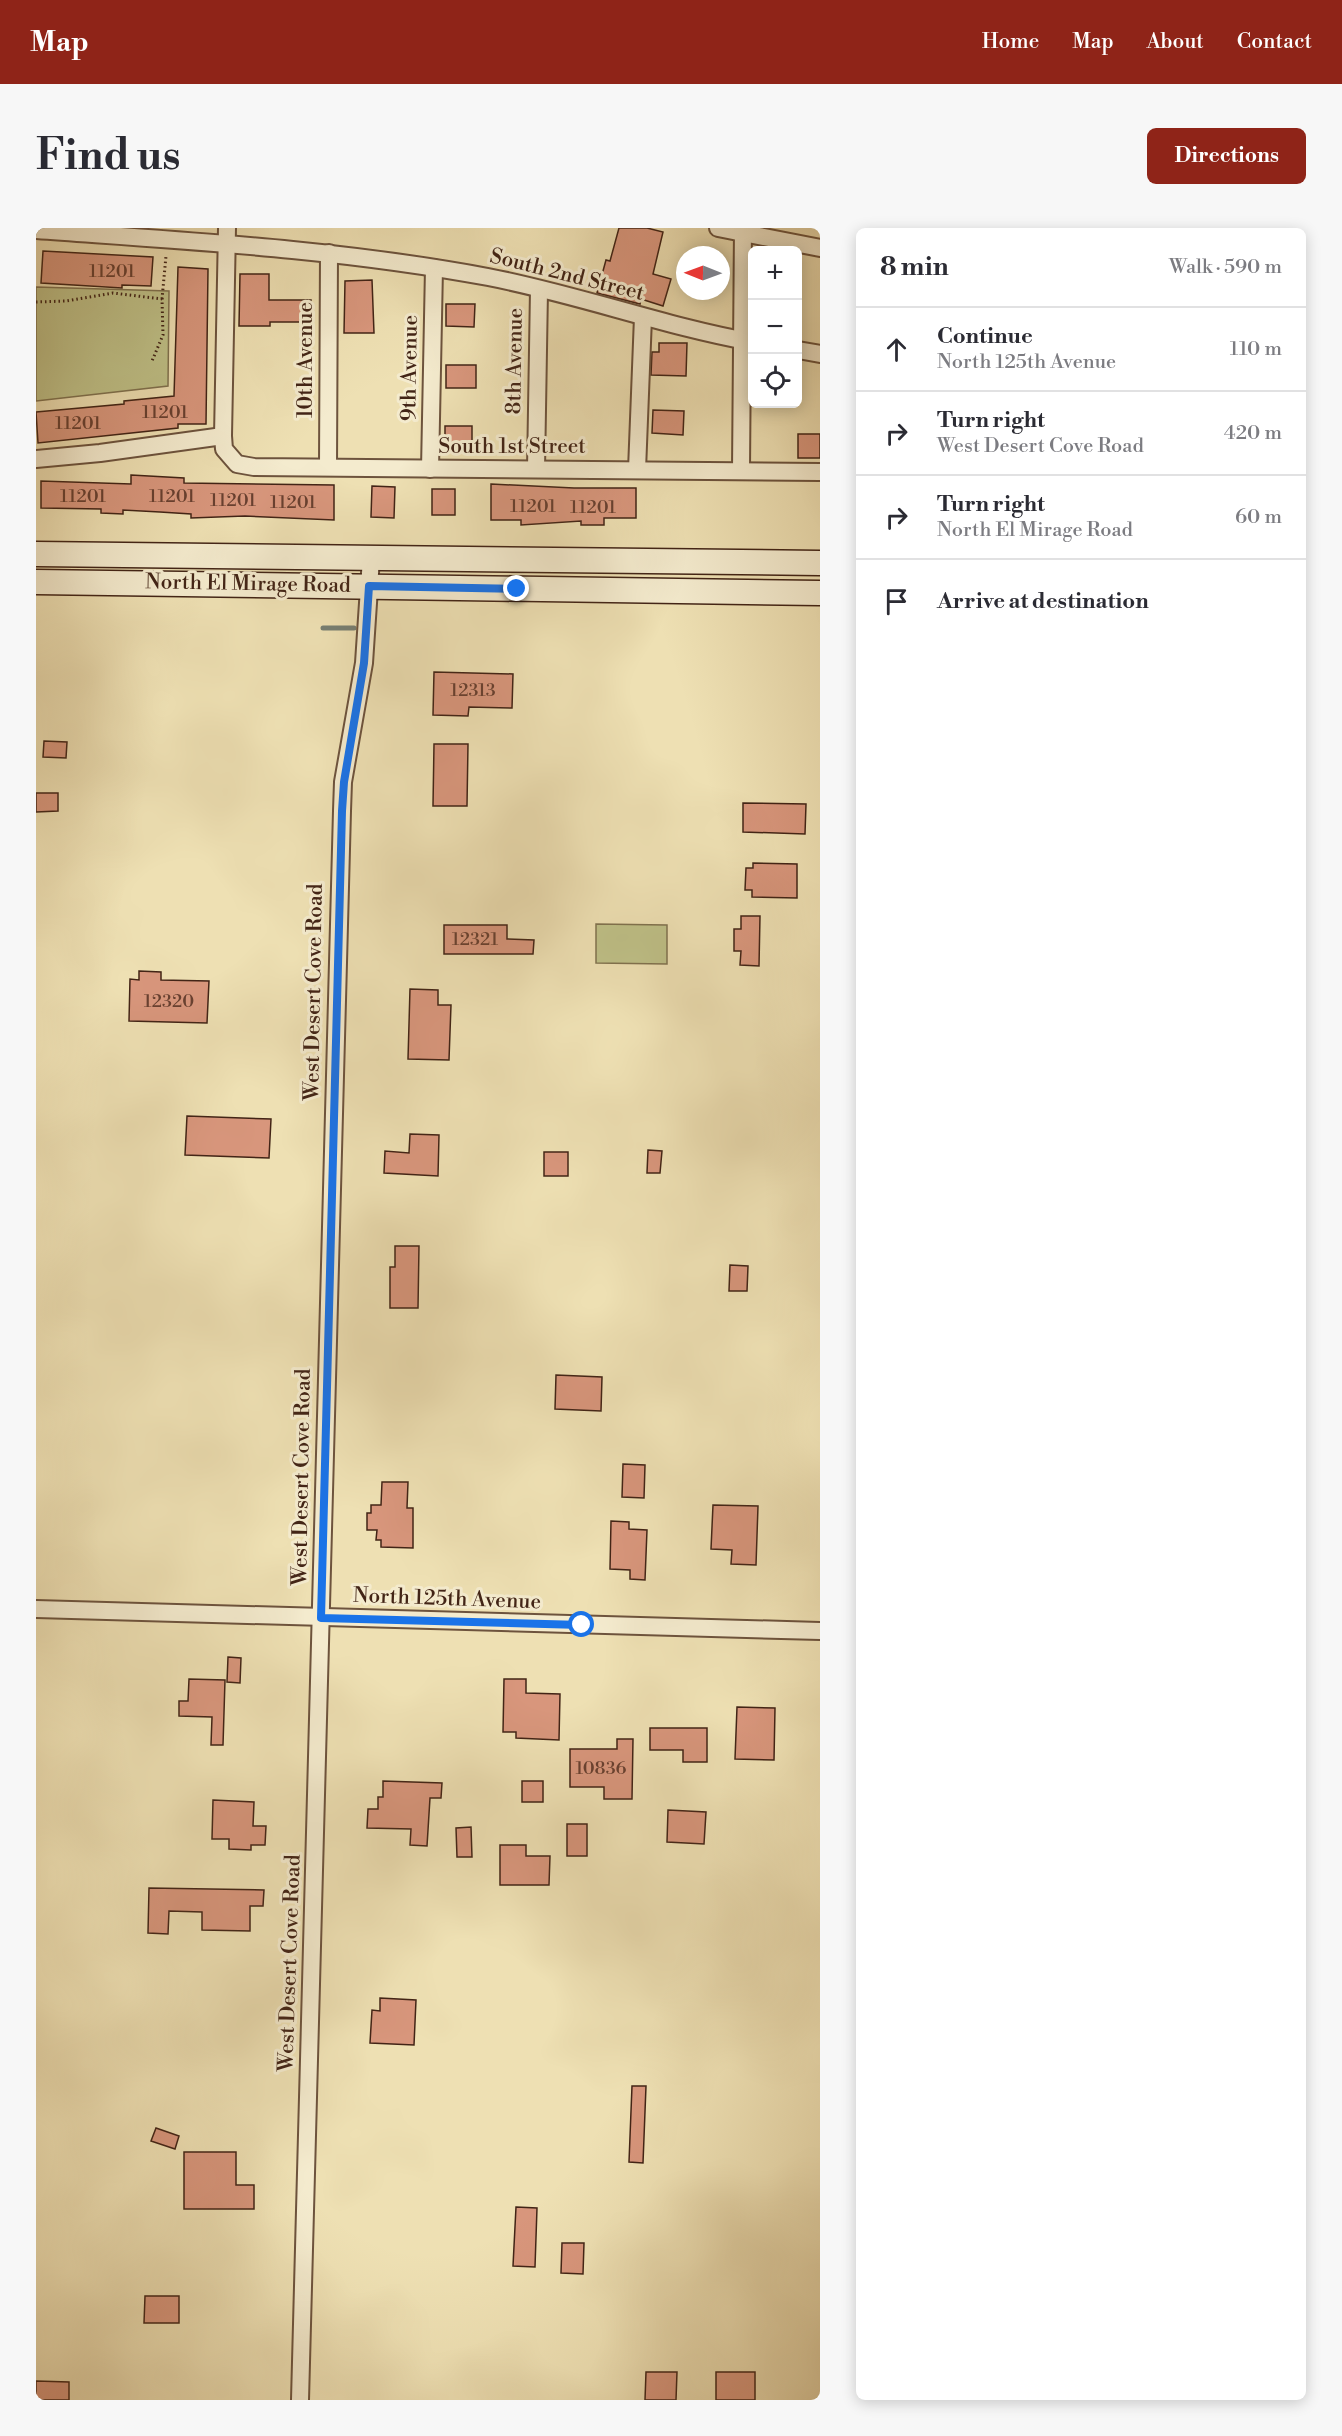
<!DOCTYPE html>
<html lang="en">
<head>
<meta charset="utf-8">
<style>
  :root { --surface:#fff; --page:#f7f7f7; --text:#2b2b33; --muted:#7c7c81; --line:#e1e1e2; --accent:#8f2418 }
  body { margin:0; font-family:"Libre Bodoni",serif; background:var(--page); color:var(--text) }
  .controls { position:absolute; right:18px; top:18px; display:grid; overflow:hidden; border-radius:9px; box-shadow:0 3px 15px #0003 }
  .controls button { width:54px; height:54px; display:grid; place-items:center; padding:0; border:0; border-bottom:2px solid var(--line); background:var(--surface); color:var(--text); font:30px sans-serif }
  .compass { position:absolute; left:640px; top:18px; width:54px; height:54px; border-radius:50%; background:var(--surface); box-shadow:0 3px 15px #0003; rotate:271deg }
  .stop { position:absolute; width:18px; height:18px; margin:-14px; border:4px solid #1a73e8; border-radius:50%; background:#fff }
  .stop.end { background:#1a73e8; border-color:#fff; box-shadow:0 2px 6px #0008 }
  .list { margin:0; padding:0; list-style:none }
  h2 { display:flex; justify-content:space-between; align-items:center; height:78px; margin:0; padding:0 24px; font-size:26px }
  h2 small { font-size:20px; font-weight:400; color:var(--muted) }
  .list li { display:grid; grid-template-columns:39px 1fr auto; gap:18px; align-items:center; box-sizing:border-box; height:84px; padding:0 24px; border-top:2px solid var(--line) }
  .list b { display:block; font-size:22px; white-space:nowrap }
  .list p { margin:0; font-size:20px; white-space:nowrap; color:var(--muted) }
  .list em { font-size:20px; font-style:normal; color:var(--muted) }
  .icon { flex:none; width:33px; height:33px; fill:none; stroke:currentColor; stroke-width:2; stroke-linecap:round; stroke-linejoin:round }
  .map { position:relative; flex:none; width:784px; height:2172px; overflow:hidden; border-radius:9px }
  header { display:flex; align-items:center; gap:36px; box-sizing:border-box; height:84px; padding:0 30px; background:var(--accent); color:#fff }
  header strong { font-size:28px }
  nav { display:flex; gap:33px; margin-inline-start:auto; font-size:21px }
  .intro { display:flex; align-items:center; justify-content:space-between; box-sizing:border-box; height:144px; padding:0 36px }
  h1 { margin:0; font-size:42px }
  .button { padding:15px 27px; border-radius:9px; background:var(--accent); color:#fff; font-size:21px; font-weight:700 }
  main { display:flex; gap:36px; padding:0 36px }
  aside { flex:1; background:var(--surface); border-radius:9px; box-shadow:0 3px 15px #0003 }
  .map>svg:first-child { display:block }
</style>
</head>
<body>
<header>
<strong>Map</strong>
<nav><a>Home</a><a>Map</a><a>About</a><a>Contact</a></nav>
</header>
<div class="intro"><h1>Find us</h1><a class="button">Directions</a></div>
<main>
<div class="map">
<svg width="784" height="2172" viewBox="0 0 784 2172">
  <rect width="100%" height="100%" fill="#eee0b3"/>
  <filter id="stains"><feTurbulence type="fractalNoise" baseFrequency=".00333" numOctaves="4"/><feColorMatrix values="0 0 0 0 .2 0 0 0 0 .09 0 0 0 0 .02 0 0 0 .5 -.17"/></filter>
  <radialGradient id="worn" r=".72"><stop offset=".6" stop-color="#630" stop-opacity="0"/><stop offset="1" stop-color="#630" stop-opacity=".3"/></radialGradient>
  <!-- green -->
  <g fill="#bfc188" stroke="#80724f" stroke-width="1.5">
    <path d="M0,59l133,4 -1,95 -132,15z"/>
    <path d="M560,696l71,1v39l-71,-1z"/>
  </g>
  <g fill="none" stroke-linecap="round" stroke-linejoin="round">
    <!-- stream -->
    <path stroke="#777f73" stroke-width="5" d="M287,400h31"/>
  </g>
  <!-- building -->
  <g fill="#d8967c" stroke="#422416" stroke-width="1.5">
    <path d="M583,0h28l16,4 -10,42 18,5 -8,27 -22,-7 -1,5 -43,-11 9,-33 4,1z"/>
    <path d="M7,23l110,6 -2,29 -29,-1v3l-81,-5z"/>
    <path d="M142,39l30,2 -2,155h-28v4l-140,15 -2,-31 88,-8v-3l50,-5z"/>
    <path d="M204,46h29v26h42v22h-41v4h-31z"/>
    <path d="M336,52l2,53h-30l1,-52z"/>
    <path d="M410,76h29l-1,23 -28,-1z"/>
    <path d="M623,115h28l-1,33 -35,-1 1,-23h7z"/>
    <rect x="410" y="137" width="30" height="23"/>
    <path d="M617,182l31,1 -1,24 -31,-2z"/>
    <rect x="409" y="198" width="27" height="21"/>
    <rect x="762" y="206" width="22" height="24"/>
    <path d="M95,247l53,3v5l150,2v35l-89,-4 -54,2v-4l-31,-2 -37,-2v4l-22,-1v-4l-60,-1v-27l90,3z"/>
    <path d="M455,256l83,4h62v30h-32v7h-23v-4l-60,4v-5h-30z"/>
    <path d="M336,258l23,1 -1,31 -23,-1z"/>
    <rect x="396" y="261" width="23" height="26"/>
    <path d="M398,444l79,2 -1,34 -43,-1 -1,9 -35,-1z"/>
    <path d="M8,513l23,1 -1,16 -23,-1z"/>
    <path d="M398,516h34l-1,62h-34z"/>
    <path d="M0,565h22v18l-22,1z"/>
    <path d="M707,575l63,1 -1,30 -62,-2z"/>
    <path d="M717,635l44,1v34l-45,-1v-7h-7l1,-22h7z"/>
    <path d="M705,688h19l-1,50 -19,-1 1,-14h-7v-22h7z"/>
    <path d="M408,697h63v14l27,1 -1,14h-89z"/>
    <path d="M103,743l22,1v8l48,1 -2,42 -78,-2 1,-42 9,1z"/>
    <path d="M374,761l28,1v15h13l-2,55 -41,-1z"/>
    <path d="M151,888l84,3 -2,39 -84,-3z"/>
    <path d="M374,906l29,1 -1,41 -54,-3 1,-22 24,2z"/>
    <path d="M612,922l14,1 -2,22h-13z"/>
    <rect x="508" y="924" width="24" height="24"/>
    <path d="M359,1018h24l-1,62h-28v-41h5z"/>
    <path d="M694,1037l18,1 -1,25h-18z"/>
    <path d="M520,1147l46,2 -1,34 -46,-2z"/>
    <path d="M587,1236l22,1 -1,33 -22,-1z"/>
    <path d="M346,1254h26l-1,26h6v40l-32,-1v-7h-5l1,-10h-10v-17h4v-8h10z"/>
    <path d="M677,1277l45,1 -2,59 -25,-1 1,-14 -21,-1z"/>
    <path d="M575,1293l18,1v7l18,1 -2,50 -15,-1v-9l-20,-1z"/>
    <path d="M192,1429l13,1 -1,25 -13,-1z"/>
    <path d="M153,1451l36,1 -2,65h-12l1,-28 -33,-1v-15h9z"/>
    <path d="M468,1451h22v14l34,1 -1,46 -43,-2v-6h-13z"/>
    <path d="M701,1479l38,1 -1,52 -39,-1z"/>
    <path d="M614,1500h57v34h-24v-12h-33z"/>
    <path d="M581,1511h16l-1,60h-28v-12h-34v-38h47z"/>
    <path d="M347,1553l59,2 -1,15h-11l-3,48 -17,-1 1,-16 -44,-1 1,-19h10v-12h5z"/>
    <rect x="486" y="1553" width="21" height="21"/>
    <path d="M177,1572l41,2 -1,24h13l-1,19h-14v5l-22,-1v-10h-17z"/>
    <path d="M632,1582l38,2 -2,32 -37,-2z"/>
    <rect x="531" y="1596" width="20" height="32"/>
    <path d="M435,1599l1,30h-15l-1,-29z"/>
    <path d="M464,1617h26v11h24l-1,29h-49z"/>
    <path d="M113,1660l115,2 -1,16h-13v25l-48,-1v-18l-33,-1 -1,23 -20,-1z"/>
    <path d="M344,1770l36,2 -2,45 -44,-2 2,-33 8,1z"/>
    <path d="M596,1858h14l-3,77 -14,-1z"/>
    <path d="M120,1900l23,8 -4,13 -24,-8z"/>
    <path d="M148,1924h52v33h18v24h-70z"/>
    <path d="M480,1979l21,1 -2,59 -22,-1z"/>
    <path d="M526,2015h22l-1,31 -22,-1z"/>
    <path d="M109,2068h34v27h-35z"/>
    <path d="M610,2144h31l-1,28h-31z"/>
    <rect x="680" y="2144" width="39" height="28"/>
    <path d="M0,2153l33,1v18h-33z"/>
  </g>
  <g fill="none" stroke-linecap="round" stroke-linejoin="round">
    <!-- minor casing -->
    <g stroke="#6d533d" stroke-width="20">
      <g id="minor">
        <path d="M191,0l-4,208 1,13 13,15 17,3 566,5"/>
        <path d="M682,0l102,20"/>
        <path d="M0,2c151,11 303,19 452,47 89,17 175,49 264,65"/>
        <path d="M762,122l22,4"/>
        <path d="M0,231l64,-6 123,-17"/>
        <path d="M292,239l1,-214"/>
        <path d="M394,241l4,-201"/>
        <path d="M500,241l3,-179"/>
        <path d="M601,242l6,-153"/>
        <path d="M705,242l2,-242"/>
        <path d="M0,1381l784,22"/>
        <path d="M264,2172l42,-1589 1,-29 21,-119 7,-105"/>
      </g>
    </g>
    <!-- secondary casing -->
    <g stroke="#422416" stroke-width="27">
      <g id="secondary">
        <path d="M0,326l784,9"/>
        <path d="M0,354l784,11"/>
      </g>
    </g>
    <!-- path -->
    <g stroke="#422416" stroke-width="3" stroke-dasharray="1.5 3" stroke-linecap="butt">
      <path d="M126,71l4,-43"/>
      <path d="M0,74l30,-1 47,-8 49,6 1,36 -11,26"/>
    </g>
    <!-- minor -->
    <use href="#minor" stroke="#f4ebce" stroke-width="16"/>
    <!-- secondary -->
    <use href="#secondary" stroke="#f4ebce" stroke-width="24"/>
  </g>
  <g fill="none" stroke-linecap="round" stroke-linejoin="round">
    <!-- route -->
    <path stroke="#1a73e8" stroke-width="8" d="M481,361l-148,-3 -5,77 -20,119 -2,29 -21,807 261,7"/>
  </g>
  <g text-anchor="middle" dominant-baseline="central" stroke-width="6" stroke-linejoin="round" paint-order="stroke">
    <!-- number labels -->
    <g font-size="18" fill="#684030">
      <text x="76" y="43">11201</text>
      <text x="129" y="184">11201</text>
      <text x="42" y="195">11201</text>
      <text x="47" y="268">11201</text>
      <text x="136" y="268">11201</text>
      <text x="197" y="272">11201</text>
      <text x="257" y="274">11201</text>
      <text x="497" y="278">11201</text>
      <text x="557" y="279">11201</text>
      <text x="437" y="462">12313</text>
      <text x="439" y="711">12321</text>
      <text x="133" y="773">12320</text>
      <text x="565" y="1540">10836</text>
    </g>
    <!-- street labels -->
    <g font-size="21" fill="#422416" stroke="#f4ebce">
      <text transform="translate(531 47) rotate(14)">South 2nd Street</text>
      <text transform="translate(270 132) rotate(-90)">10th Avenue</text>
      <text transform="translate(479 133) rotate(-89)">8th Avenue</text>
      <text transform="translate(374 140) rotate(-89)">9th Avenue</text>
      <text x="476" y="219">South 1st Street</text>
      <text transform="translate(212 356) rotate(1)">North El Mirage Road</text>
      <text transform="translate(278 764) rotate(-89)">West Desert Cove Road</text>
      <text transform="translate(266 1249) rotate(-89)">West Desert Cove Road</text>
      <text transform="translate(411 1371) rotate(2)">North 125th Avenue</text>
      <text transform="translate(254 1735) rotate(-88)">West Desert Cove Road</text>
    </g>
  </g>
  <rect width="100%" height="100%" filter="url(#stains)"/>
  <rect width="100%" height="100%" fill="url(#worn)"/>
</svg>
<div class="controls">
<button>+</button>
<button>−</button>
<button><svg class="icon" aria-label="locate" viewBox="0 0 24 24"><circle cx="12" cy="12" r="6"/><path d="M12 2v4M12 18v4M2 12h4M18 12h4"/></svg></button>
</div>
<svg class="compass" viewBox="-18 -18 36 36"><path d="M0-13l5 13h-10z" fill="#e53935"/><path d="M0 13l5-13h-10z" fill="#7c7c81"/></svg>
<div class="stop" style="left:546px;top:1397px"></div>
<div class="stop end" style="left:481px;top:361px"></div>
</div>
<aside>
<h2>8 min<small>Walk · 590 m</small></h2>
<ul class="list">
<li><svg class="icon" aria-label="ahead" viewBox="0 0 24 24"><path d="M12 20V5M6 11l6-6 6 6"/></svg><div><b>Continue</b><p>North 125th Avenue</p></div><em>110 m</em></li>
<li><svg class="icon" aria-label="right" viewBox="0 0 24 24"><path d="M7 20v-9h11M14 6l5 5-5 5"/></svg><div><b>Turn right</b><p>West Desert Cove Road</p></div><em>420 m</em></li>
<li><svg class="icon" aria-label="right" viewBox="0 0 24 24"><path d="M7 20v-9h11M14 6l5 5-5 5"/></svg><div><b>Turn right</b><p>North El Mirage Road</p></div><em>60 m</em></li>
<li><svg class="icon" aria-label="arrive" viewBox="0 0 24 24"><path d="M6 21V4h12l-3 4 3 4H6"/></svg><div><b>Arrive at destination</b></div></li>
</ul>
</aside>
</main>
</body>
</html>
